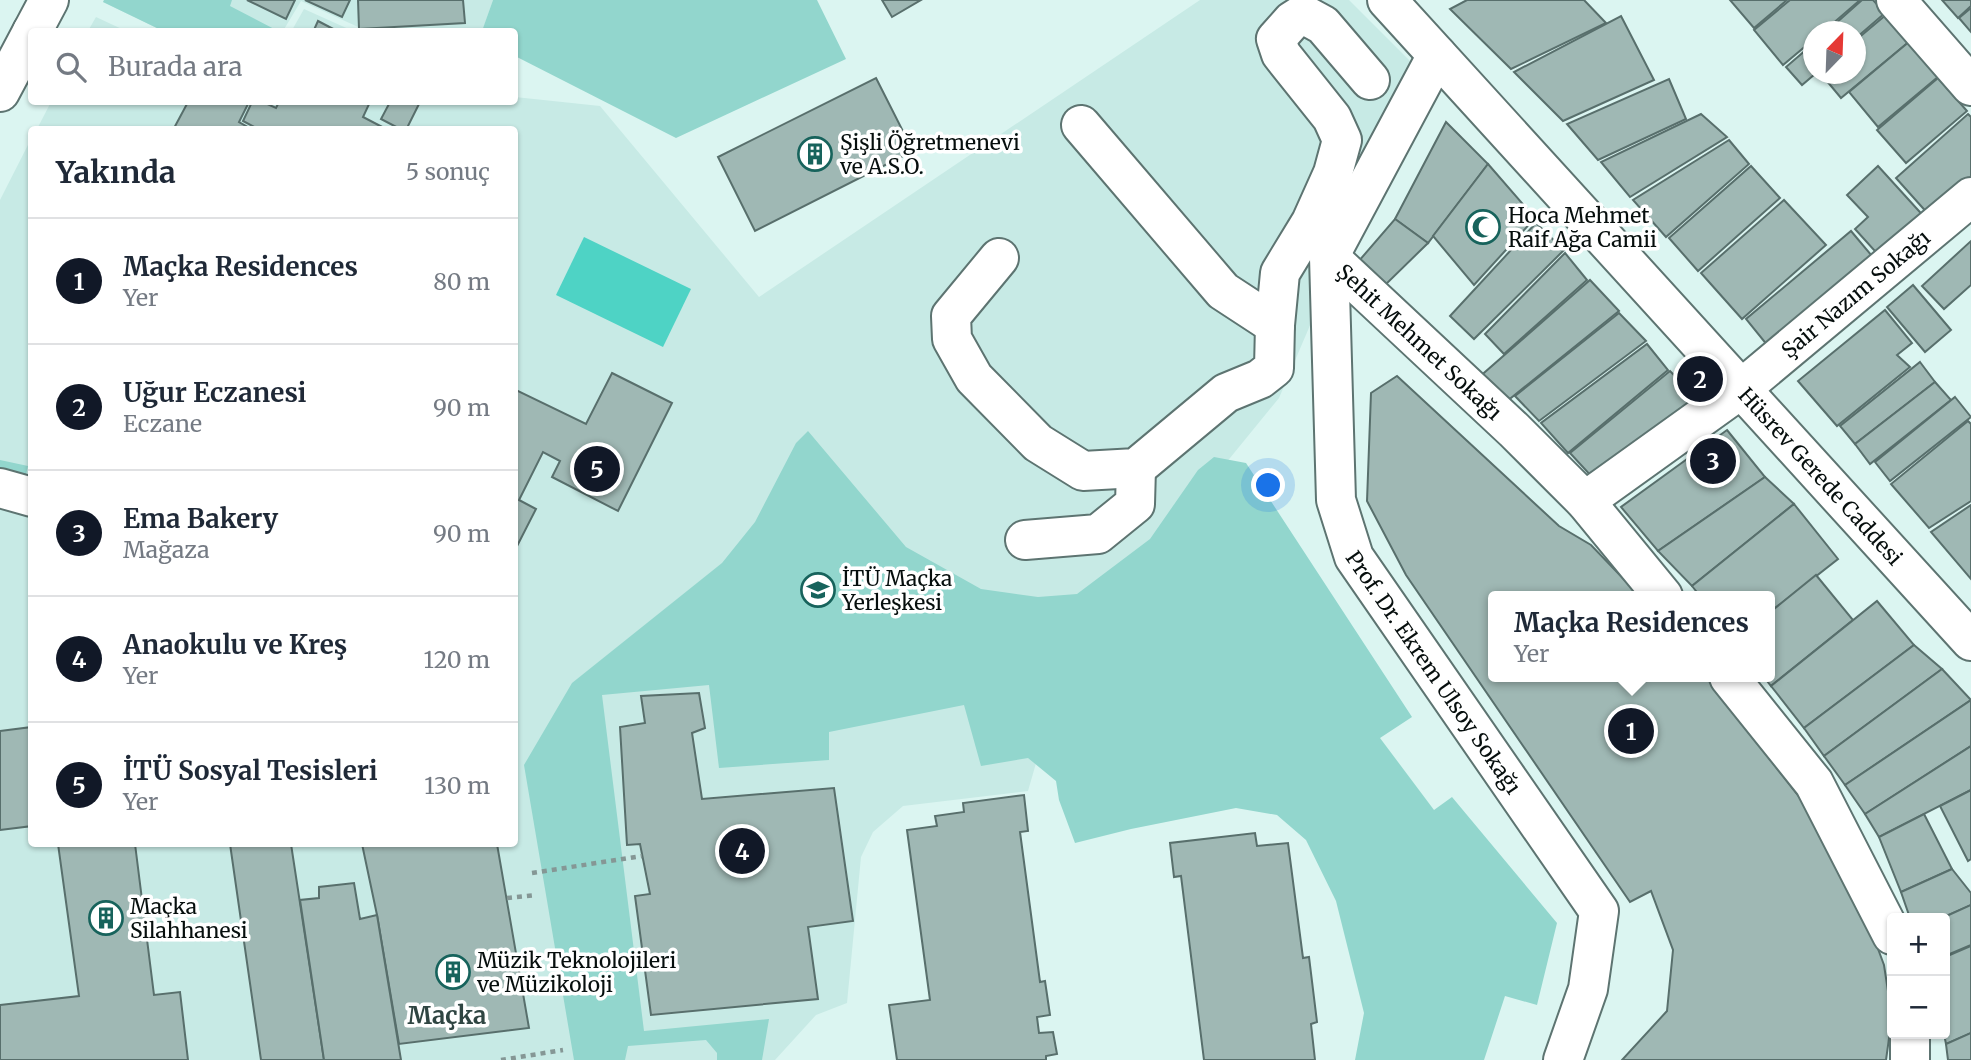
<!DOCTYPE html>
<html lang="tr">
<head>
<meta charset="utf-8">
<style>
  :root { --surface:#fff; --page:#f2f2f3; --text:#1f2937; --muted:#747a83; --line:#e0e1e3; --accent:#111827 }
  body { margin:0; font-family:Merriweather,serif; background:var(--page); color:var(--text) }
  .controls { position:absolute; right:21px; bottom:21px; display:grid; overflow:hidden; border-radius:7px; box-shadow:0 2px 5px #0004 }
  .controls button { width:63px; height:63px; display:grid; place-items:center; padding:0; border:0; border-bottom:2px solid var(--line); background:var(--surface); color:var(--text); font:35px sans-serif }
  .compass { position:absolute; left:1803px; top:21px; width:63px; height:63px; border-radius:50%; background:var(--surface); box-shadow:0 2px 5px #0004; rotate:23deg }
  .you { position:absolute; left:1269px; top:486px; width:24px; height:24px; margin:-18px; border:5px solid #fff; border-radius:50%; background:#1a73e8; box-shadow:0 0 0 10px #1a73e833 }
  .badge { display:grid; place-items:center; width:46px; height:46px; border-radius:50%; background:var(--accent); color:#fff; font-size:23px; font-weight:700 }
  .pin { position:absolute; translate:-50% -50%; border:4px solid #fff; box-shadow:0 2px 7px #0006 }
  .popup { position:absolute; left:1488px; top:591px; width:287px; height:91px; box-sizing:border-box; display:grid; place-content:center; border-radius:7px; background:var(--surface); filter:drop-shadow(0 2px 5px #0005); font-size:23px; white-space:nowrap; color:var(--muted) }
  .popup b { font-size:26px; color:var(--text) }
  .popup::after { content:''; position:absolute; left:50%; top:100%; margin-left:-14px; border:14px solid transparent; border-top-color:var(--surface) }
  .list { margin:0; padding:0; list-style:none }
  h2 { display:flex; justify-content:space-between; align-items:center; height:91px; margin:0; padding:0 28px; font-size:30px }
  h2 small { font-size:23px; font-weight:400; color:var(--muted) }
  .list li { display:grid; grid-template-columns:46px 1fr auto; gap:21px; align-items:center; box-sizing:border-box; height:126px; padding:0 28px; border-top:2px solid var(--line) }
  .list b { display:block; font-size:26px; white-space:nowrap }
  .list p { margin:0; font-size:23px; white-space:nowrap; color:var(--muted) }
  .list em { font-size:23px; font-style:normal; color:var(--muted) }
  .icon { flex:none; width:38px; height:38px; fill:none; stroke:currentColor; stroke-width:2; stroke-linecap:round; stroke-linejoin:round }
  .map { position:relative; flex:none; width:1971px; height:1060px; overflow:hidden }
  .search { position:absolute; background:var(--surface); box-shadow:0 2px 5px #0004; left:28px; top:28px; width:490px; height:77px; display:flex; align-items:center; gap:18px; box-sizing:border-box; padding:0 24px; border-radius:7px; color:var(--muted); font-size:26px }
  .panel { position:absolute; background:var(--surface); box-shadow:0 2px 5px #0004; left:28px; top:126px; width:490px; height:721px; border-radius:7px }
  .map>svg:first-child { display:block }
</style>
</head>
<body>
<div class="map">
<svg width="1971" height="1060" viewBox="0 0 1971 1060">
  <rect width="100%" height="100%" fill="#dbf5f1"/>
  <!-- built -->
  <g fill="#c7eae5">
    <path d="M104,0h389l-11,32 -115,-1 -66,-30 -18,30h-120l-60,-29z"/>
    <path d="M1200,0h149l70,70 -140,328 -213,261 -38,132 -125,15 -30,26 -12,25 -14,146 -31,12 -41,45h-775v-860l31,-61 1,705h482v-714l-477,-1 14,-27h463l1,-5 85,9 159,191z"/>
    <path d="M304,9l49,22 -62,1z"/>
    <path d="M96,17l30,14h-38z"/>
  </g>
  <!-- green -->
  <g fill="#92d6cd">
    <path d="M104,0h128l-2,6 48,25h-115l-60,-29z"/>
    <path d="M493,0h324l29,59 -170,79 -161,-82 -1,-24 -32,-1z"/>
    <path d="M808,431l98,116 75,42 57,8 39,-3 73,-55 48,-69 16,-13 32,6 166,254 -32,21 54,72 18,-13 105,126 -20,82 -32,-9 -21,64h-129l9,-47 -28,-112 -30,-61 -29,-25 -41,-7 -105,21 -56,14 -16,-43 -3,-19 -28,-23 -47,8 -17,-61 -135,27v28l-110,8 -10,-83 -107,10 42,336 125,-12 -7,41h-45v-7l-11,-13 -78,6 -3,14h-51l-50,-295 48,-82 150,-120 33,-41 41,-79z"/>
    <path d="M0,460l28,6 -11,47 -17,-4z"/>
  </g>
  <!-- water -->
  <path fill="#4ed3c5" d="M584,237l107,52 -28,58 -107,-52z"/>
  <!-- building -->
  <g fill="#9fb8b4" stroke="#586f6c" stroke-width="2">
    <path d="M247,0h48l-9,19z"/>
    <path d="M305,0h45l-8,17z"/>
    <path d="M358,0h105l2,23 -106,6z"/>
    <path d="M882,0h39l-29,17z"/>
    <path d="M1467,0h117l22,23 -95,46 -61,-60z"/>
    <path d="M1730,0h57l-33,28z"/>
    <path d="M1790,0h70l-37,32h-9v7l-31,26 -29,-35z"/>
    <path d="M1862,0h11l12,13 -29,25v-6h-30z"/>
    <path d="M1942,0h29v6l-13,12z"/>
    <path d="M1971,8v24l-12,-14z"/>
    <path d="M1887,14l23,27 -69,57 -20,-24h35v-34z"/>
    <path d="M1621,16l33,64 -91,41 -49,-49z"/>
    <path d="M318,21l21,11h-26z"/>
    <path d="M1910,41l29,35 -61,51 -29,-35z"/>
    <path d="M1814,43v31h1l-13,11 -16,-18z"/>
    <path d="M876,78l37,73 -158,80 -37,-74z"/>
    <path d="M1938,78l29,33 -61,52 -29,-33z"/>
    <path d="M1669,79l17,40 -88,41 -31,-36z"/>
    <path d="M188,102h61l-10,20 14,8h-80z"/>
    <path d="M252,102h11l13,6 3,-6h91l-7,15 25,13h-128l-17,-9z"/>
    <path d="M390,102h30l-14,28h-4l-21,-11z"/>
    <path d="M1701,114l26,23 -97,60 -29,-35z"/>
    <path d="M1968,114l3,3v63l-41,36 -34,-38z"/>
    <path d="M1446,122l42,42 -60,79 -33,-24z"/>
    <path d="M1729,140l20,24 -83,73 -33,-37z"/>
    <path d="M1488,164l47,54 -61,67 -41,-49z"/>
    <path d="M1751,166l29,32 -82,73 -29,-33z"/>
    <path d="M1878,166l50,55 -44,40 -29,-32 13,-12 -21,-22z"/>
    <path d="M1784,200l42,45 -84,74 -41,-46z"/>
    <path d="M1395,219l33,24 -50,49 -26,-23z"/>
    <path d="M1536,223l28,27 -90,89 -24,-23z"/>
    <path d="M1851,231l26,31 -105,89 -26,-32z"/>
    <path d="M1971,241v44l-27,24 -22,-23z"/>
    <path d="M1565,253l22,27 -83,74 -19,-20z"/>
    <path d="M1590,280l29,31 -113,91 -29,-23z"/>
    <path d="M1913,285l38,45 -26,22 -38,-45z"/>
    <path d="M1885,310l27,33 -15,12 13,12 -73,59 -39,-45z"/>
    <path d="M1619,313l27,28 -107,80 -24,-25z"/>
    <path d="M1647,344l21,26 -100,83 -27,-30z"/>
    <path d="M1920,362l15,20 -80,62 -15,-18z"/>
    <path d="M1670,371l30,31 -107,76 -23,-25z"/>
    <path d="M612,373l60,30 -54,108 -66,-34 8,-16 -17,-9 -24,48 17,9 -22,43v-163l72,35z"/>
    <path d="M1397,376l162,150 32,19 49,51h-147v81h213l136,175 42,113 8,52 -6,43h-264l45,-49 6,-61 -22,-59 -21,11 -224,-327 -39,-74 4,-108z"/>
    <path d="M1935,382l16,18 -81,64 -15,-20z"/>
    <path d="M1955,397l16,20 -81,64 -15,-19z"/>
    <path d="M1968,421l3,3v77l-42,27 -38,-44z"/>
    <path d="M1727,430l38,47 -107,74 -37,-44z"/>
    <path d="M1765,477l29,27 -102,82 -34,-35z"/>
    <path d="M1794,504l44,55 -69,54v-17h-69l-8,-10z"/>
    <path d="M1971,505v74l-40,-47z"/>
    <path d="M1816,575l37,45 -82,66 -7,-9h5v-64z"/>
    <path d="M1877,601l37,44 -110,83 -33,-42z"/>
    <path d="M1914,645l28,24 -118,87 -20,-28z"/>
    <path d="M1942,669l29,31 -126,85 -21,-29z"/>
    <path d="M699,693l6,35 -13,5 10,66 132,-11 19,133 -45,6 10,72 -167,16 -16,-119 15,-2 -10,-50 -13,1 -7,-118 25,-4 -4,-27z"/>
    <path d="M1971,700v46l-106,68 -20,-29z"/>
    <path d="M32,727v99l-32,4v-99z"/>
    <path d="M1971,746v44l-92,47 -14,-23z"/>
    <path d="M1971,790v69l-3,2 -28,-55z"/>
    <path d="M1024,795l4,36 -8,1 20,150 5,-1 5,34 -13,2 2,16 14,-1 4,22 -11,2v4h-149l-8,-55 41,-5 -23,-170 30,-4 -2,-10 29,-4 -1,-9z"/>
    <path d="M1924,814l28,55 -51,23 -22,-55z"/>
    <path d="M1255,833l2,13 31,-3 15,115 6,-1 8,65 -6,2 4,36h-111l-23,-184 -7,1 -4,-34z"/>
    <path d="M58,844h77l19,151 26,-3 8,68h-188v-55l79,-9z"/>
    <path d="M230,844h61l33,216h-63z"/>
    <path d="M362,844h135l32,184 -130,16 -22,-129z"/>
    <path d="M1952,869l19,24v12l-29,13h-32l-9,-26z"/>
    <path d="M354,883l6,36 17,-4 24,145h-77l-24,-160 19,-2v-11z"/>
    <path d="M1971,905v40l-26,11v-38h-3z"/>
    <path d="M1971,946v87l-25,11 -2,-10 1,-77z"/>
    <path d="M1971,1033v27h-23l-2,-16z"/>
  </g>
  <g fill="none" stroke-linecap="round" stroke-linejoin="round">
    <!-- minor casing -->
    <g stroke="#5d7471" stroke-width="42">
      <g id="minor">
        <path id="s1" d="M1387,0l584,641"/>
        <path d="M1896,0l75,86"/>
        <path id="s2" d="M1437,55l-108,202 7,243 18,57 245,354 -11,78 -25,71"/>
        <path d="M1081,125l142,166 52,34"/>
        <path id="s3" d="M1329,257l185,173 71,71 78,95"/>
        <path d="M999,258l-48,58 1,23 22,39 64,65 45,28 53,-3 90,-75 34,-14 14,-11 1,-43 5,-52 31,-51 22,-49 9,-33 -10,-22 -51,-64 -5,-15 16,-18 11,-7 20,11 47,55"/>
        <path d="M0,488l32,9"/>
        <path id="s4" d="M1585,501l156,-112 230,-192"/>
        <path d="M1025,540l73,-6 37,-30 1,-36"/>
        <path d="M1729,677l85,106 78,152"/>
        <path d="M1910,1034v26"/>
      </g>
    </g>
    <!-- major casing -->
    <g stroke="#5d7471" stroke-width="42">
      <g id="major">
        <path d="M32,32l17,-32"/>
        <path d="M0,92l32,-60"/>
      </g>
    </g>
    <!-- path -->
    <g stroke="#859795" stroke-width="4.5" stroke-dasharray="5 5" stroke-linecap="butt">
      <path d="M532,873l110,-17"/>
      <path d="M507,898l29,-3"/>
      <path d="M501,1060l62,-10"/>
    </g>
    <!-- minor -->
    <use href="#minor" stroke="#fff" stroke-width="38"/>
    <!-- major -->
    <use href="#major" stroke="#fff" stroke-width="38"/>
  </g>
  <!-- icons -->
  <defs>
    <g id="building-ring" transform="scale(1.75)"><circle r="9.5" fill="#fff" stroke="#17635c" stroke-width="1.5"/><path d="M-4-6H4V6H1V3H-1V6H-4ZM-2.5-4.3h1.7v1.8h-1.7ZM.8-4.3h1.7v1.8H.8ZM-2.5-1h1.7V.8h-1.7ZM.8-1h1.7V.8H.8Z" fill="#17635c"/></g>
    <g id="mosque-ring" transform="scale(1.75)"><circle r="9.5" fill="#fff" stroke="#17635c" stroke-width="1.5"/><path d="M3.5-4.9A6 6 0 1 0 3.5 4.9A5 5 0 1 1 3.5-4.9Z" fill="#17635c"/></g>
    <g id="university-ring" transform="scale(1.75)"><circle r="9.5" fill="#fff" stroke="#17635c" stroke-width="1.5"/><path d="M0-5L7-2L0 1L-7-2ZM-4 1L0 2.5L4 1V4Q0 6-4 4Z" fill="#17635c"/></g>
  </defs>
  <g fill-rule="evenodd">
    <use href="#building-ring" x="815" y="154"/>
    <use href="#mosque-ring" x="1483" y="227"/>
    <use href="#university-ring" x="818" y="590"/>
    <use href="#building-ring" x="106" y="918"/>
    <use href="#building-ring" x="453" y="972"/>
  </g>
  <g text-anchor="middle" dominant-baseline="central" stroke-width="7" stroke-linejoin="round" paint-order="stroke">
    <!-- poi labels -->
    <g font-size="21" fill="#060e0d" stroke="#fff" text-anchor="start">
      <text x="840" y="142">Şişli Öğretmenevi<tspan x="840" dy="24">ve A.S.O.</tspan></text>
      <text x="1508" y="215">Hoca Mehmet<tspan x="1508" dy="24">Raif Ağa Camii</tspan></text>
      <text x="842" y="578">İTÜ Maçka<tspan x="842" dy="24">Yerleşkesi</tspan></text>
      <text x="130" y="906">Maçka<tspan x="130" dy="24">Silahhanesi</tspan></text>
      <text x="477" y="960">Müzik Teknolojileri<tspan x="477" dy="24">ve Müzikoloji</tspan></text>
    </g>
    <!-- street labels -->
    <g font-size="21" fill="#060e0d" stroke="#fff">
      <text stroke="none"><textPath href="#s4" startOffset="341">Şair Nazım Sokağı</textPath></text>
      <text stroke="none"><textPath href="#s3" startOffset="124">Şehit Mehmet Sokağı</textPath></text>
      <text stroke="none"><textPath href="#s1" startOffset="644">Hüsrev Gerede Caddesi</textPath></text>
      <text stroke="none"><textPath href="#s2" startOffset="672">Prof. Dr. Ekrem Ulsoy Sokağı</textPath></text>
    </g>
    <!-- quarter labels -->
    <g font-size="24" font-weight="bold" fill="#2f4542" stroke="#fff">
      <text x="447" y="1015">Maçka</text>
    </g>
  </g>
</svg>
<div class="controls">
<button>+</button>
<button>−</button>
</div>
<svg class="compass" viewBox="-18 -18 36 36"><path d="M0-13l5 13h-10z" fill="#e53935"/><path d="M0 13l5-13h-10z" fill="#747a83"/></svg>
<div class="you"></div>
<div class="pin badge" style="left:1631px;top:731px">1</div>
<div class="popup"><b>Maçka Residences</b>Yer</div>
<div class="pin badge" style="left:1700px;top:379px">2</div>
<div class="pin badge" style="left:1713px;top:461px">3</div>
<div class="pin badge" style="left:742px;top:851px">4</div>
<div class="pin badge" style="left:597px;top:469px">5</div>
<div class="search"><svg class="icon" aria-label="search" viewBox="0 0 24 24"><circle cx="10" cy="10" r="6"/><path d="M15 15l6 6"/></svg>Burada ara</div>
<section class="panel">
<h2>Yakında<small>5 sonuç</small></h2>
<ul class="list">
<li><span class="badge">1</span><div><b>Maçka Residences</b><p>Yer</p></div><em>80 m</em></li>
<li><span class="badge">2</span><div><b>Uğur Eczanesi</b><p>Eczane</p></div><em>90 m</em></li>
<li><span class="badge">3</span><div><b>Ema Bakery</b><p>Mağaza</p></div><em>90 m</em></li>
<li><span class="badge">4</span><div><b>Anaokulu ve Kreş</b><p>Yer</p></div><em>120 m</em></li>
<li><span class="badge">5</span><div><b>İTÜ Sosyal Tesisleri</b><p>Yer</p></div><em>130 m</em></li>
</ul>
</section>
</div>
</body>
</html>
